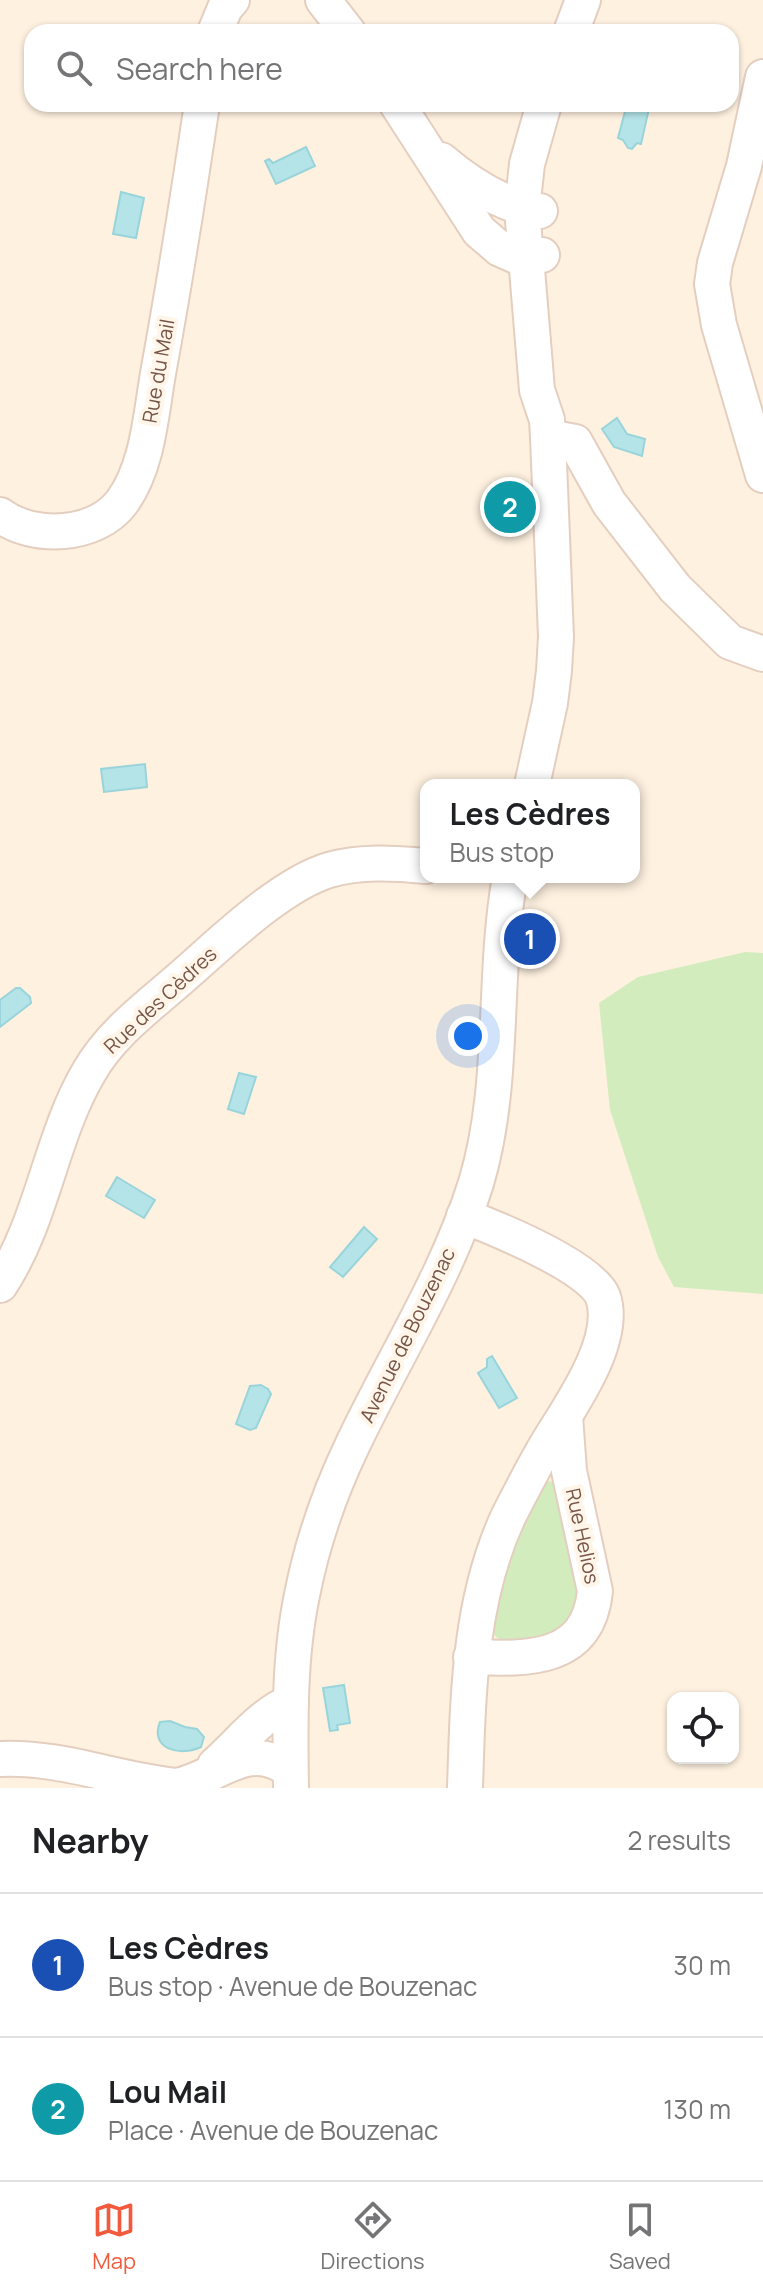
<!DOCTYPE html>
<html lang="en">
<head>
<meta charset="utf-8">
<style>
  :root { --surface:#fff; --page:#f2f2f2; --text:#202124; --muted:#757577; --line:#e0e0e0; --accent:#f15a3c }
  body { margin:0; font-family:Manrope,sans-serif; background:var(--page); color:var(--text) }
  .controls { position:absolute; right:24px; bottom:24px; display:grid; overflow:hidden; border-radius:16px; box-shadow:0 2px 6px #0004 }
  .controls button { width:72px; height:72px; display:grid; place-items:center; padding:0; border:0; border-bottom:2px solid var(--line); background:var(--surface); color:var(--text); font:40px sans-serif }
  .you { position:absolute; left:468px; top:1036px; width:28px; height:28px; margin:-20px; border:6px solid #fff; border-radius:50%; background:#1a73e8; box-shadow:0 0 0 12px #1a73e833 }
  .badge { display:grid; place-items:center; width:52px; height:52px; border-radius:50%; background:var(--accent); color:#fff; font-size:26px; font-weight:700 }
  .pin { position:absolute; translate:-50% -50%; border:4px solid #fff; box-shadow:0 2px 8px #0006 }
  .popup { position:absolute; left:420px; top:779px; width:220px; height:104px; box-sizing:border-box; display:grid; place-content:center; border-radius:16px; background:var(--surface); filter:drop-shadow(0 2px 6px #0005); font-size:26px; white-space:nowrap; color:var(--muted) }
  .popup b { font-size:30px; color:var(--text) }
  .popup::after { content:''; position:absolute; left:50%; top:100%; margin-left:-16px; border:16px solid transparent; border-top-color:var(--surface) }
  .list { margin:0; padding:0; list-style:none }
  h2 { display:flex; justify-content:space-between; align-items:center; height:104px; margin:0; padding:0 32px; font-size:34px }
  h2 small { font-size:26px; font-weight:400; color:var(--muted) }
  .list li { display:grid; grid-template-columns:52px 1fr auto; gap:24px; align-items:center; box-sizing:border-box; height:144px; padding:0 32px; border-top:2px solid var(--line) }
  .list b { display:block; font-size:30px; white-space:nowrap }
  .list p { margin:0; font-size:26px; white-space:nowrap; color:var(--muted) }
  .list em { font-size:26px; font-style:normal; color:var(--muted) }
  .icon { flex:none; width:44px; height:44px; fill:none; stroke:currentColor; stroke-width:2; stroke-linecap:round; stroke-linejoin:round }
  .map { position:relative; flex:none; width:763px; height:1788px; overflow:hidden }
  .search { position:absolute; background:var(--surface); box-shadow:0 2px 6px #0004; left:24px; right:24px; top:24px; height:88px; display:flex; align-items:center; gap:20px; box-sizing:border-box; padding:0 28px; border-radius:24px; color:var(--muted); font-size:30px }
  .sheet { height:392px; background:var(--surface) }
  nav { display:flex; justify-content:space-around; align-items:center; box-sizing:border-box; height:112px; border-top:2px solid var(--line); background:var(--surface); font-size:22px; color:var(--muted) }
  nav a { display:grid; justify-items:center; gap:4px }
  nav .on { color:var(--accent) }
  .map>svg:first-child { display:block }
</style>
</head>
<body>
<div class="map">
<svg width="763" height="1788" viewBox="0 0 763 1788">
  <rect width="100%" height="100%" fill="#fef1e0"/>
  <!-- green -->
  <g fill="#d3ecbe">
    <path d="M745,952l18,1v341l-89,-7 -16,-30 -48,-147 -11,-107 39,-26z"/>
    <path d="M549,1481l5,1 26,108 -8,26 -21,20 -45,7 -10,-6 -6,-9 18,-74 34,-68z"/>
  </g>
  <!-- water -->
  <g fill="#b4e4e8" stroke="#99d4db" stroke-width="2">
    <path d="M627,104h23l-9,40 -4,-1 -5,6 -4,-1 -5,-8 -5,-2z"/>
    <path d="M306,147l9,19 -39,18 -11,-23 4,-2 4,4z"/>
    <path d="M121,192l23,6 -8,40 -23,-4z"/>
    <path d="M617,418l10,16 18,5 -3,17 -28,-9 -12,-18z"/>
    <path d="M145,764l2,23 -43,5 -3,-23z"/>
    <path d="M16,988h4l10,9 1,6 -31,24v-27z"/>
    <path d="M239,1073l17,4 -12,37 -16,-5z"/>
    <path d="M117,1177l38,23 -11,18 -38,-22z"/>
    <path d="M364,1227l13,12 -34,38 -13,-10z"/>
    <path d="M492,1356l25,42 -18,10 -21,-35 9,-6v-8z"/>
    <path d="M261,1385l7,4 3,5 -15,34 -6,2 -14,-6 14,-38z"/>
    <path d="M344,1685l6,38 -13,2 1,5 -8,1 -7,-43z"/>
    <path d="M170,1721l15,6 12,2 7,8 -3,10c-21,10 -52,2 -41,-25z"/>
  </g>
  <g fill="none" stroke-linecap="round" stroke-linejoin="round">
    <!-- minor casing -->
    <g stroke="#e4cebf" stroke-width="38">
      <g id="minor">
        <path d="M323,0l25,32"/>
        <path d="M215,32l10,-24 7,-8"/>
        <path d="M571,32l12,-32"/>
        <path d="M763,77l-19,89 -29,97 -3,21 7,41 44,150"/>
        <path d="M397,104l82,127 21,18 16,7 26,-1"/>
        <path d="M441,160c28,24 62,46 99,51"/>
        <path d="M548,437l27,5 34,61 66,85 55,54 33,12"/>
        <path d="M0,515c33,25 96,22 122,-13 27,-37 29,-91 37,-134 16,-88 30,-176 43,-264"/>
        <path d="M532,785l18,-82 4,-32 2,-34 -8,-200 -1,-17 -10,-30 -15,-181 5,-45 17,-60"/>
        <path d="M464,1216c31,12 128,51 139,81 15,45 -35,112 -57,149 -13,22 -25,46 -37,69 -40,85 -41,181 -44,273"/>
        <path d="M0,1285c43,-65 50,-147 89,-213 22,-39 60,-66 93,-95 39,-34 98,-92 147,-107 31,-9 65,-7 97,-4"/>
        <path d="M471,1657c56,2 117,5 124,-66l-26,-120 -4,-55"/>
        <path d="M0,1759c61,-3 117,21 177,27 42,-9 70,-47 113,-16"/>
        <path d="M215,1765c25,-22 45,-50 76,-63"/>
        <path d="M291,1788c-1,-64 -2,-131 11,-193 10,-51 28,-103 50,-149 41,-87 95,-170 124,-263 30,-99 16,-205 34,-306"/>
      </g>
    </g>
    <!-- minor -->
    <use href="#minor" stroke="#fff" stroke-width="34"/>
  </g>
  <g text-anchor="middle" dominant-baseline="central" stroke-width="8" stroke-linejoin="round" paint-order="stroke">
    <!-- street labels -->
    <g font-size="20" fill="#765446" stroke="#fff5e8">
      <text transform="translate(158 371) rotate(-80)">Rue du Mail</text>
      <text transform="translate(160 1000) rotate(-43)">Rue des Cèdres</text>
      <text transform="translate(407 1335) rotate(-64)">Avenue de Bouzenac</text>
      <text transform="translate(583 1536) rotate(78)">Rue Helios</text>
    </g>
  </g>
</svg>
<div class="controls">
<button><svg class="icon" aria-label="locate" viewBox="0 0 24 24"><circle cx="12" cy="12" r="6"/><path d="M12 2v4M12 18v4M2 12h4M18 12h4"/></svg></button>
</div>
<div class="you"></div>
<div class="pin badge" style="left:530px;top:939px;background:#1a4fb4">1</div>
<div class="popup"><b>Les Cèdres</b>Bus stop</div>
<div class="pin badge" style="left:510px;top:507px;background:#0f9aa8">2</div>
<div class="search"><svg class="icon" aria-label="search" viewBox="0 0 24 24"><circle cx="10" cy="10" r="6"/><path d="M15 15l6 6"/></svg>Search here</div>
</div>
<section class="sheet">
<h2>Nearby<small>2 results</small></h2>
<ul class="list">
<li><span class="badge" style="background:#1a4fb4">1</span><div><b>Les Cèdres</b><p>Bus stop · Avenue de Bouzenac</p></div><em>30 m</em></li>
<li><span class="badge" style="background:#0f9aa8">2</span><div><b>Lou Mail</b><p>Place · Avenue de Bouzenac</p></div><em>130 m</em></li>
</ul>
</section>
<nav>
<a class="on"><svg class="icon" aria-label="map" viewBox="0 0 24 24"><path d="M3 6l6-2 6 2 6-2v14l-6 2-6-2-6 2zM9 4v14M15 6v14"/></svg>Map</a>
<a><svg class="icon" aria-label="directions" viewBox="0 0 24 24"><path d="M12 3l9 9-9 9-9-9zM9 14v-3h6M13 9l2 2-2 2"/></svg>Directions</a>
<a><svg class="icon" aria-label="saved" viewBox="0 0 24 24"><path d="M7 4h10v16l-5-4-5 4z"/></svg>Saved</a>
</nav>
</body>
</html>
